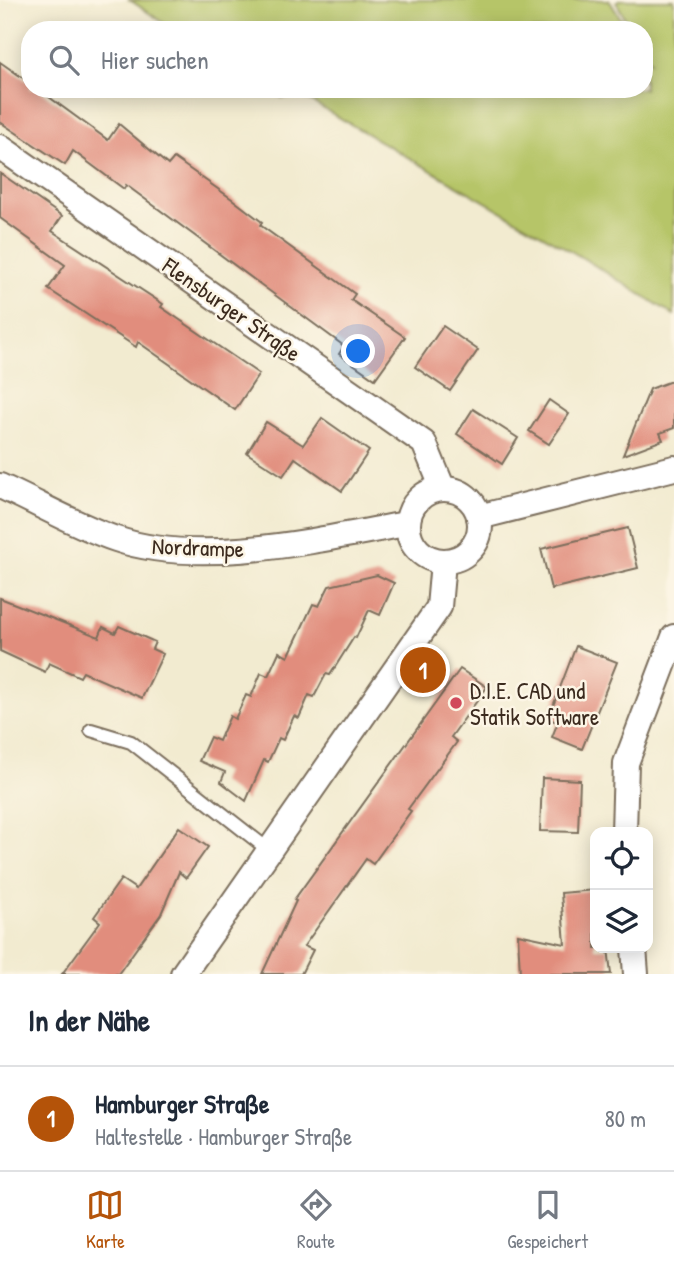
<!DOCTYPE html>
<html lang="de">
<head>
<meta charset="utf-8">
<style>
  :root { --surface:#fff; --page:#f6f6f7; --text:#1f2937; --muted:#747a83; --line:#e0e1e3; --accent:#b45309 }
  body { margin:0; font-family:"Patrick Hand",sans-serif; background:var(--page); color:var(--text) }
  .controls { position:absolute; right:21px; bottom:21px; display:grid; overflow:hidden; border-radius:14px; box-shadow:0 4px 18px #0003 }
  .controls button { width:63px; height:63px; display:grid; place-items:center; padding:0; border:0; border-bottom:2px solid var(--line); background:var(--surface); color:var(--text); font:35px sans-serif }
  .you { position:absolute; left:359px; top:352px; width:24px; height:24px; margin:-18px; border:5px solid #fff; border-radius:50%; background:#1a73e8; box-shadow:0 0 0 10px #1a73e833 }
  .badge { display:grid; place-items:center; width:46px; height:46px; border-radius:50%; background:var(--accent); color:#fff; font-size:23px; font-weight:700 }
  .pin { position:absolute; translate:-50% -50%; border:4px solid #fff; box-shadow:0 2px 7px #0006 }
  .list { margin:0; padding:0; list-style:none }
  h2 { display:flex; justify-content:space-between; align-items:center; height:91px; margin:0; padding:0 28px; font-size:30px }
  h2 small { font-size:23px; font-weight:400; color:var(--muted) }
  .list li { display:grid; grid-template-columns:46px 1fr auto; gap:21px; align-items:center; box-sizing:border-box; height:105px; padding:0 28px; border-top:2px solid var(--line) }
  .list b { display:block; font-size:26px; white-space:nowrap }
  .list p { margin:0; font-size:23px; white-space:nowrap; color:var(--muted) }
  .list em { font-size:23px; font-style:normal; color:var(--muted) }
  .icon { flex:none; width:38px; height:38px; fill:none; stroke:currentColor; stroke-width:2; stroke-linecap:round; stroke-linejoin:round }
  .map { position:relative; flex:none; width:674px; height:974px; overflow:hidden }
  .search { position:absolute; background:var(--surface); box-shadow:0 4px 18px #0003; left:21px; right:21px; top:21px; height:77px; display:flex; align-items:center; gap:18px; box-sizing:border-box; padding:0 24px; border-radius:28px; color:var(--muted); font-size:26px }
  .sheet { height:196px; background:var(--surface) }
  nav { display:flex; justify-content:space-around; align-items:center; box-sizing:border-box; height:98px; border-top:2px solid var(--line); background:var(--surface); font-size:19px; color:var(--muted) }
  nav a { display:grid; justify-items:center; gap:4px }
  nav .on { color:var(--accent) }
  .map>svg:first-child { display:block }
</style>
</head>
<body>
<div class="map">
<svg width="674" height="974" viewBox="0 0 674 974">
  <rect width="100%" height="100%" fill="#fcf5e5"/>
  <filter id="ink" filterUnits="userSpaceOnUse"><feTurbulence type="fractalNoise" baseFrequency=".0143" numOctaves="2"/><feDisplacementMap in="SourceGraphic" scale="14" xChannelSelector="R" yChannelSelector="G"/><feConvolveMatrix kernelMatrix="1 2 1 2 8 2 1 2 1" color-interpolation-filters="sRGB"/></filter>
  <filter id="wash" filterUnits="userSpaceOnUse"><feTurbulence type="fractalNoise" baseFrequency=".00686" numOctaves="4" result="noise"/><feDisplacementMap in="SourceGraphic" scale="28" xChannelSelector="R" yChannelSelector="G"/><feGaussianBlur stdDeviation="1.57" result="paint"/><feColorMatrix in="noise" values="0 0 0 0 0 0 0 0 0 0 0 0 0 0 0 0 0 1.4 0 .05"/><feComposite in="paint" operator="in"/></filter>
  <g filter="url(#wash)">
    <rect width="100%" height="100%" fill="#f2ebd0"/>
    <!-- green -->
    <g fill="#b6c567" stroke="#787842" stroke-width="2">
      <path d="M130,0h479l19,30h-454z"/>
      <path d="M619,0h55v315l-91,-57 -285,-164 -15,4 -14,-9h375v-35l7,8 -7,-11v-21h-12l-16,-28z"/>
    </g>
    <g id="blocks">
      <!-- building -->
      <g fill="#e18d7d">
        <path d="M0,62l30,21v6h8l70,51 11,-16 49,41 6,-7 58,41 30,23 -2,3 95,69 -4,6 54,37 -30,42 -36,-25 5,-8 -218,-161 -2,4 -51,-38 -8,14 -65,-43z"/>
        <path d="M0,173l62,43 -10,15 111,73 -2,3 98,67 -24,36 -97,-68 -2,5 -88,-58 17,-24 -65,-47z"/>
        <path d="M443,326l35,24 -28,41 -35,-24z"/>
        <path d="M674,380v48l-14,5 3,7 -40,15 27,-66z"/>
        <path d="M549,400l20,14 -20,30 -20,-13z"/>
        <path d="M473,409l45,29 -16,26 -45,-30z"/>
        <path d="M322,418l47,33 -27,40 -47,-33 -12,18 -36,-23 19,-31 37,23z"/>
        <path d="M628,528l10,40 -87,21 -10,-40z"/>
        <path d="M377,575l17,8 -14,32 -11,-5 -13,28 -2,-1 -24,38 -4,-1 -12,23 -5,-2 -10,23 -5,-2 -11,24 -4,-2 -11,24 -4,-2 -18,41 -25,-19 4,-10 -26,-11 11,-24 9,4 11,-25 5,3 11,-24 5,2 10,-24 7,3 11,-24 9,5 25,-53 6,2 10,-20z"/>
        <path d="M0,598l99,39 4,-10 12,6 4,-7 36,16 -3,7 11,5 -21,44 -59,-26 -3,5 -31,-14 -4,9 -45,-21z"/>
        <path d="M576,646l41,16 -35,87 -30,-12 6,-15 -10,-3z"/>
        <path d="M460,669l27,18 -36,50 6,5 -49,67 3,2 -38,53 -7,-5 -62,87 9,4 -12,24h-39l34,-73 -2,-1z"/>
        <path d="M542,778l38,2 -2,52 -38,-1z"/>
        <path d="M179,827l29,20 -22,31 -7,-6 -18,42 -43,60h-56l38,-52 -6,-5 27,-38 15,10z"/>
        <path d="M595,890v58h13l3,26h-91l-2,-40 47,10 -4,-51z"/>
      </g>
    </g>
  </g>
  <g filter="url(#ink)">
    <use href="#blocks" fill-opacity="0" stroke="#7b6e5c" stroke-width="2"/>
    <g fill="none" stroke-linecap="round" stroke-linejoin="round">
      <!-- service casing -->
      <g stroke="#7b6e5c" stroke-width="16">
        <path id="service" d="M91,730l40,12 139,109"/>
      </g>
      <!-- minor casing -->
      <g stroke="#7b6e5c" stroke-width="28">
        <g id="minor">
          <path d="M0,147l424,296 19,46"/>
          <path d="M0,486c38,17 77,40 116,53 84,29 206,0 290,-15"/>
          <circle cx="444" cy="525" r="36"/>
          <path d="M479,517l195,-49"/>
          <path d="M624,832l2,-69 48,-126"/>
          <path d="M634,948l2,26"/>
          <path d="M183,974l256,-367 4,-45"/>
        </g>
      </g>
      <!-- service -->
      <use href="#service" stroke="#fff" stroke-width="12"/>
      <!-- minor -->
      <use href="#minor" stroke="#fff" stroke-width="24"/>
    </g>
  </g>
  <!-- markers -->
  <circle fill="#d1495b" stroke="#fcf5e5" stroke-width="2.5" cx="456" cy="703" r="7"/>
  <g text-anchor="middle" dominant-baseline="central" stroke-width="5" stroke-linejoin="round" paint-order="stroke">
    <!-- street labels -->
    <g font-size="23" fill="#3b2a1e" stroke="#fcf5e5">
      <text transform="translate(232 309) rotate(35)">Flensburger Straße</text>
      <text transform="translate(198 547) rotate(2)">Nordrampe</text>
    </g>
    <!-- poi labels -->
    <g font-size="23" fill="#3b2a1e" stroke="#fcf5e5" text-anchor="start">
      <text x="470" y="690">D.I.E. CAD und<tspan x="470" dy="26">Statik Software</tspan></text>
    </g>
  </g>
</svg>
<div class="controls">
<button><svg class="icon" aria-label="locate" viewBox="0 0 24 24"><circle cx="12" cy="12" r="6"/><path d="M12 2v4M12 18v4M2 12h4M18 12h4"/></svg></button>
<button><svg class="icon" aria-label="layers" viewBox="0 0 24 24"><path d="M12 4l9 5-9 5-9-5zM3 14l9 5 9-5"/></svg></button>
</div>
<div class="you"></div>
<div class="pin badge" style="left:423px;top:670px">1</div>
<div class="search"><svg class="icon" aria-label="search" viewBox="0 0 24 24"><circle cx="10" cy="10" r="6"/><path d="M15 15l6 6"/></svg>Hier suchen</div>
</div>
<section class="sheet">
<h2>In der Nähe<small></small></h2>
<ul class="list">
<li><span class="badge">1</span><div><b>Hamburger Straße</b><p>Haltestelle · Hamburger Straße</p></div><em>80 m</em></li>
</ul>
</section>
<nav>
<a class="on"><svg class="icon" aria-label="map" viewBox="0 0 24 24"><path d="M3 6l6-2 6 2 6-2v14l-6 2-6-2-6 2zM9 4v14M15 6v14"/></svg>Karte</a>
<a><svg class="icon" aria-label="directions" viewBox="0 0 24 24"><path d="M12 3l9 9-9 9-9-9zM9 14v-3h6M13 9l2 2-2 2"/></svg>Route</a>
<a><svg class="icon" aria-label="saved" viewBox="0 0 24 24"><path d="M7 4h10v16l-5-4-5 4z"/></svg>Gespeichert</a>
</nav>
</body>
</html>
